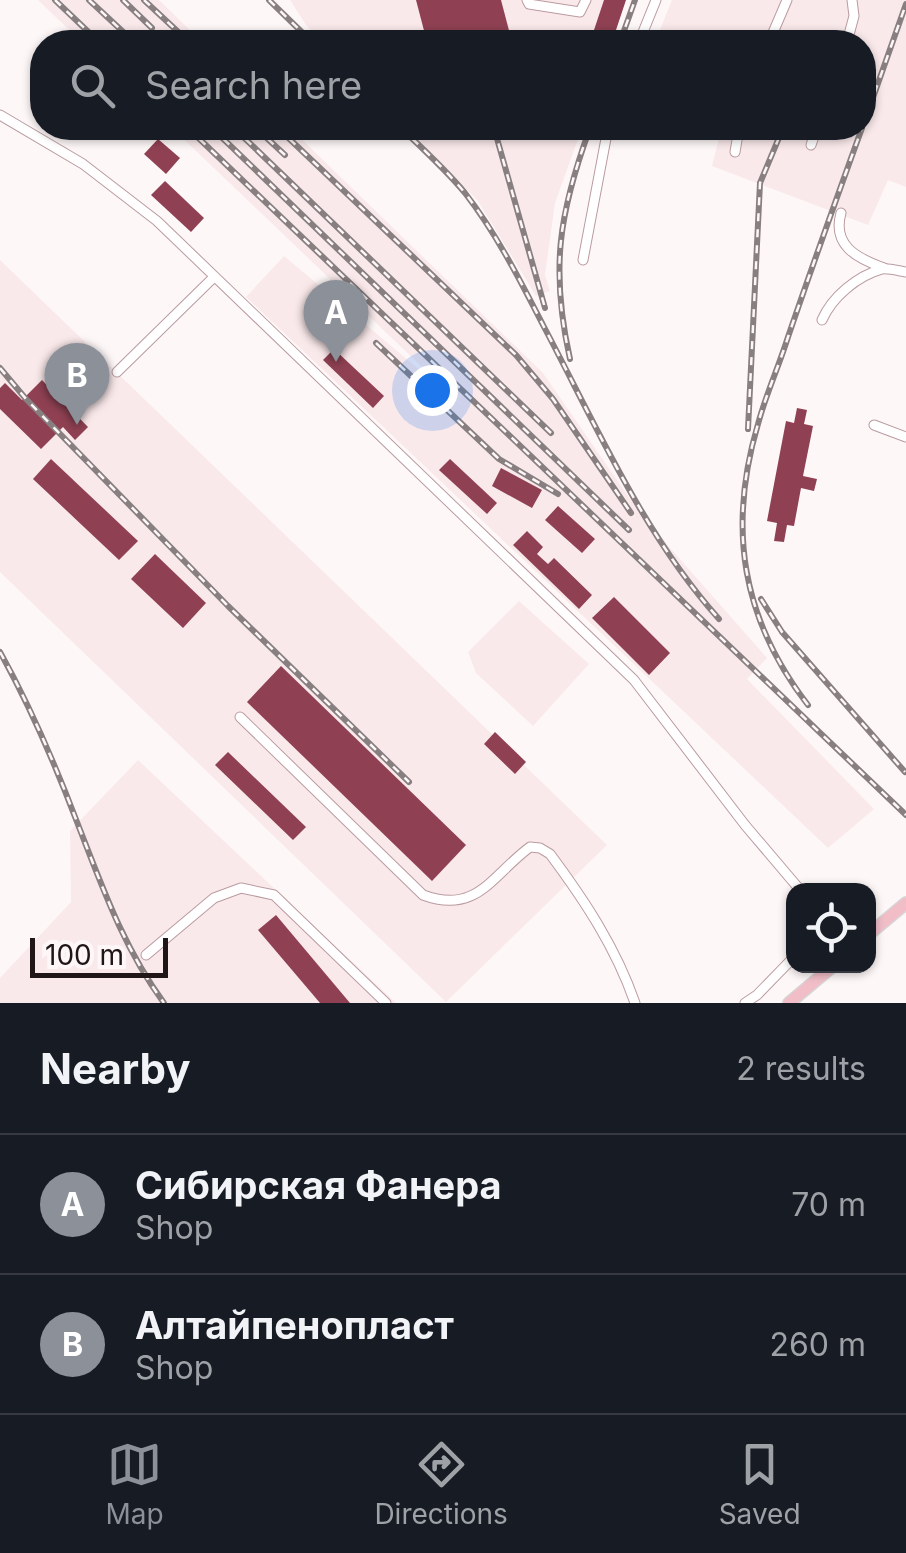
<!DOCTYPE html>
<html lang="en">
<head>
<meta charset="utf-8">
<style>
  :root { --surface:#171b24; --page:#242831; --text:#f1f3f6; --muted:#9ea1a6; --line:#363941; --accent:#8c9099 }
  body { margin:0; font-family:Inter,sans-serif; background:var(--page); color:var(--text) }
  .controls { position:absolute; right:30px; bottom:30px; display:grid; overflow:hidden; border-radius:20px; box-shadow:0 2px 8px #0004 }
  .controls button { width:90px; height:90px; display:grid; place-items:center; padding:0; border:0; border-bottom:2px solid var(--line); background:var(--surface); color:var(--text); font:50px sans-serif }
  .scale { position:absolute; left:30px; bottom:25px; width:138px; box-sizing:border-box; padding-left:10px; border:5px solid #201517; border-top:0; font-size:28px; line-height:35px; white-space:nowrap; color:#201517; -webkit-text-stroke:8px #fef7f8; paint-order:stroke }
  .you { position:absolute; left:432px; top:390px; width:35px; height:35px; margin:-25px; border:8px solid #fff; border-radius:50%; background:#1a73e8; box-shadow:0 0 0 15px #1a73e833 }
  .badge { display:grid; place-items:center; width:65px; height:65px; border-radius:50%; background:var(--accent); color:#fff; font-size:32px; font-weight:700 }
  .pin { position:absolute; translate:-50% -82px; filter:drop-shadow(0 2px 5px #0008) }
  .pin::after { content:''; position:absolute; top:52px; width:35px; height:30px; background:inherit; clip-path:polygon(0 0,100% 0,50% 100%) }
  .list { margin:0; padding:0; list-style:none }
  h2 { display:flex; justify-content:space-between; align-items:center; height:130px; margin:0; padding:0 40px; font-size:42px }
  h2 small { font-size:32px; font-weight:400; color:var(--muted) }
  .list li { display:grid; grid-template-columns:65px 1fr auto; gap:30px; align-items:center; box-sizing:border-box; height:140px; padding:0 40px; border-top:2px solid var(--line) }
  .list b { display:block; font-size:38px; white-space:nowrap }
  .list p { margin:0; font-size:32px; white-space:nowrap; color:var(--muted) }
  .list em { font-size:32px; font-style:normal; color:var(--muted) }
  .icon { flex:none; width:55px; height:55px; fill:none; stroke:currentColor; stroke-width:2; stroke-linecap:round; stroke-linejoin:round }
  .map { position:relative; flex:none; width:906px; height:1003px; overflow:hidden }
  .search { position:absolute; background:var(--surface); box-shadow:0 2px 8px #0004; left:30px; right:30px; top:30px; height:110px; display:flex; align-items:center; gap:25px; box-sizing:border-box; padding:0 35px; border-radius:40px; color:var(--muted); font-size:38px }
  .sheet { height:410px; background:var(--surface) }
  nav { display:flex; justify-content:space-around; align-items:center; box-sizing:border-box; height:140px; border-top:2px solid var(--line); background:var(--surface); font-size:28px; color:var(--muted) }
  nav a { display:grid; justify-items:center; gap:5px }
  nav .on { color:var(--accent) }
  .map>svg:first-child { display:block }
</style>
</head>
<body>
<div class="map">
<svg width="906" height="1003" viewBox="0 0 906 1003">
  <rect width="100%" height="100%" fill="#fef7f8"/>
  <!-- built -->
  <g fill="#fae9eb">
    <path d="M38,0h121l43,42h-120z"/>
    <path d="M290,0h336l-14,42h-289l-17,-17z"/>
    <path d="M672,0h234v187l-18,-7 -20,45 -156,-59 7,-28 -26,-10h171v-86h-209z"/>
    <path d="M172,128h118l253,245 99,143 125,142 -20,21 127,130 -46,39 -582,-551 38,-41 181,152z"/>
    <path d="M406,128h176l-27,75 -10,72 5,16 -14,5 -58,-95z"/>
    <path d="M0,260l607,585 -161,157 -446,-430z"/>
    <path d="M519,601l70,63 -56,62 -57,-53 -8,-21z"/>
    <path d="M138,760l258,243h-396v-25l71,-76 -1,-71z"/>
  </g>
  <!-- building -->
  <g fill="#8f4153">
    <path d="M416,0h85l11,42h-85z"/>
    <path d="M604,0h22l-14,42h-22z"/>
    <path d="M158,139l22,19 -14,16 -22,-20z"/>
    <path d="M165,181l39,37 -13,14 -40,-37z"/>
    <path d="M334,349l50,47 -11,12 -50,-48z"/>
    <path d="M42,380l46,47 -13,13 -12,-13 -22,22 -41,-40v-21l5,-5 17,17z"/>
    <path d="M797,408l10,2 -3,14 9,2 -10,50 14,3 -3,12 -13,-3 -7,38 -7,-1 -3,17 -10,-1 3,-18 -10,-2 19,-100 8,2z"/>
    <path d="M51,459l87,82 -19,19 -86,-81z"/>
    <path d="M450,459l47,44 -10,11 -48,-44z"/>
    <path d="M501,468l41,22 -10,18 -40,-22z"/>
    <path d="M558,506l37,33 -13,14 -37,-33z"/>
    <path d="M527,531l16,16 -6,7 11,10 6,-6 38,37 -13,14 -66,-64z"/>
    <path d="M155,554l51,49 -23,25 -52,-49z"/>
    <path d="M614,597l56,56 -21,22 -57,-57z"/>
    <path d="M281,666l185,179 -34,36 -185,-179z"/>
    <path d="M495,732l31,30 -11,12 -31,-30z"/>
    <path d="M228,752l78,75 -13,13 -78,-75z"/>
    <path d="M276,915l74,88h-30l-62,-73z"/>
  </g>
  <g fill="none" stroke-linecap="round" stroke-linejoin="round">
    <!-- minor casing -->
    <g stroke="#ba9ba0" stroke-width="11">
      <g id="minor">
        <path d="M527,0l2,4 51,8 6,-12"/>
        <path d="M639,42l17,-42"/>
        <path d="M769,42l18,-42"/>
        <path d="M847,42l7,-26 -2,-16"/>
        <path d="M0,115l83,49 74,57 477,459 111,145 56,66"/>
        <path d="M811,145l6,-17"/>
        <path d="M735,152l4,-24"/>
        <path d="M841,213c-9,32 15,45 43,55"/>
        <path d="M583,260l25,-132"/>
        <path d="M822,320c10,-23 35,-44 60,-51 7,-1 17,2 24,3"/>
        <path d="M117,372l97,-95"/>
        <path d="M874,425l32,12"/>
        <path d="M240,717l183,178c54,20 69,-20 107,-48l10,1 10,6c35,47 66,94 85,149"/>
        <path d="M146,955l68,-57 27,-10 33,7 112,108"/>
        <path d="M745,1003l12,-8 37,-38"/>
      </g>
    </g>
    <!-- major casing -->
    <g stroke="#d7d5d5" stroke-width="14">
      <g id="major">
        <path d="M868,935l38,-32"/>
        <path d="M789,1003l44,-37"/>
      </g>
    </g>
    <!-- minor -->
    <use href="#minor" stroke="#fff" stroke-width="9"/>
    <!-- major -->
    <use href="#major" stroke="#f1bec8" stroke-width="11"/>
    <!-- rail casing -->
    <g stroke="#887f81" stroke-width="6">
      <g id="rail">
        <path d="M55,0l44,42"/>
        <path d="M89,0l45,42"/>
        <path d="M123,0l29,28"/>
        <path d="M144,0l45,42"/>
        <path d="M269,0l43,42"/>
        <path d="M620,42l15,-42"/>
        <path d="M864,123l42,-119"/>
        <path d="M188,128l718,687"/>
        <path d="M212,128l417,402"/>
        <path d="M234,128l317,305"/>
        <path d="M256,128l29,27"/>
        <path d="M278,128l238,227 37,44 78,114"/>
        <path d="M401,128c21,20 45,42 64,65 31,40 55,87 78,132 53,100 100,209 176,294"/>
        <path d="M494,128l51,180"/>
        <path d="M376,343l123,116 59,35"/>
        <path d="M570,359c-20,-90 -11,-146 20,-231"/>
        <path d="M0,368l26,31 202,207 181,176"/>
        <path d="M748,429l12,-246 23,-55"/>
        <path d="M761,599l21,33 123,140"/>
        <path d="M0,652c30,54 55,112 77,170 25,64 46,125 87,181"/>
        <path d="M808,705c-66,-86 -81,-176 -50,-281 8,-30 21,-58 30,-87 24,-70 49,-140 74,-209"/>
      </g>
    </g>
    <!-- rail -->
    <use href="#rail" stroke="#fef7f8" stroke-width="2.5" stroke-dasharray="8" stroke-linecap="butt"/>
  </g>
</svg>
<div class="controls">
<button><svg class="icon" aria-label="locate" viewBox="0 0 24 24"><circle cx="12" cy="12" r="6"/><path d="M12 2v4M12 18v4M2 12h4M18 12h4"/></svg></button>
</div>
<div class="scale">100 m</div>
<div class="you"></div>
<div class="pin badge" style="left:336px;top:362px">A</div>
<div class="pin badge" style="left:77px;top:425px">B</div>
<div class="search"><svg class="icon" aria-label="search" viewBox="0 0 24 24"><circle cx="10" cy="10" r="6"/><path d="M15 15l6 6"/></svg>Search here</div>
</div>
<section class="sheet">
<h2>Nearby<small>2 results</small></h2>
<ul class="list">
<li><span class="badge">A</span><div><b>Сибирская Фанера</b><p>Shop</p></div><em>70 m</em></li>
<li><span class="badge">B</span><div><b>Алтайпенопласт</b><p>Shop</p></div><em>260 m</em></li>
</ul>
</section>
<nav>
<a class="on"><svg class="icon" aria-label="map" viewBox="0 0 24 24"><path d="M3 6l6-2 6 2 6-2v14l-6 2-6-2-6 2zM9 4v14M15 6v14"/></svg>Map</a>
<a><svg class="icon" aria-label="directions" viewBox="0 0 24 24"><path d="M12 3l9 9-9 9-9-9zM9 14v-3h6M13 9l2 2-2 2"/></svg>Directions</a>
<a><svg class="icon" aria-label="saved" viewBox="0 0 24 24"><path d="M7 4h10v16l-5-4-5 4z"/></svg>Saved</a>
</nav>
</body>
</html>
